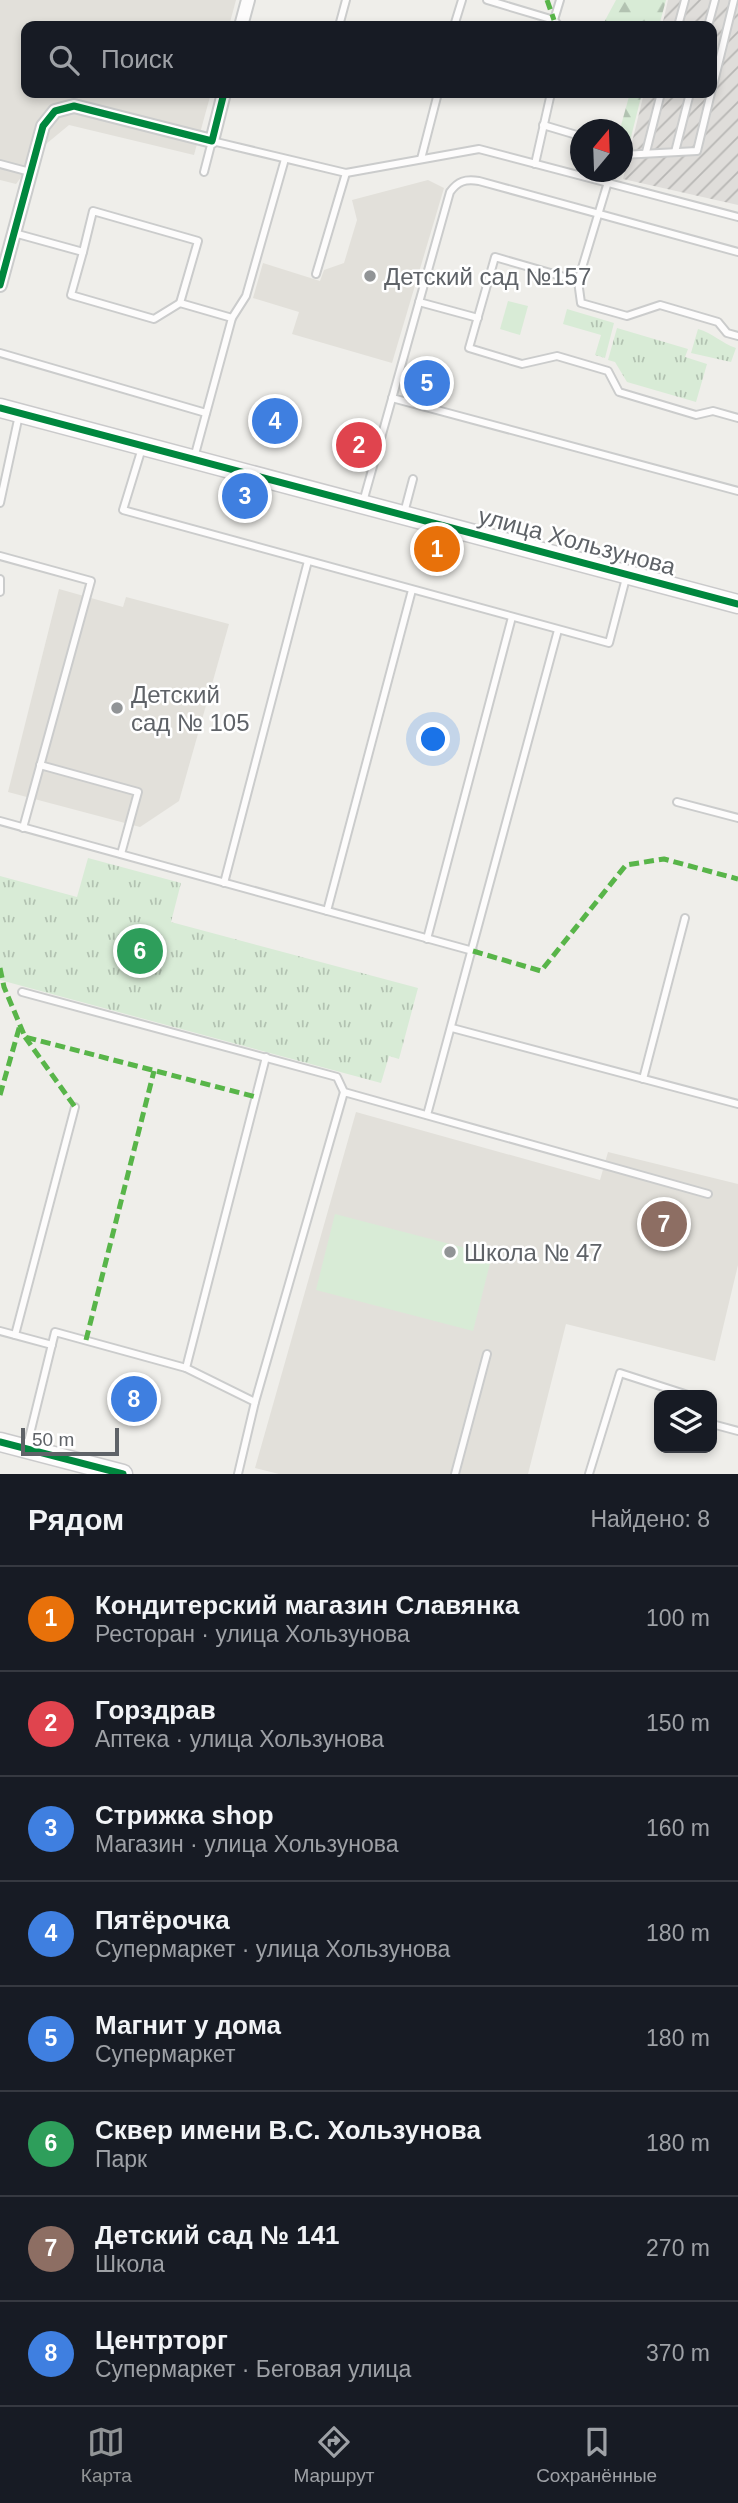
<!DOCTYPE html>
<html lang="ru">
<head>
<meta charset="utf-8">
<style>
  :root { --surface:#171b24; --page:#242831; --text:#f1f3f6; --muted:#9ea1a6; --line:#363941; --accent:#919496 }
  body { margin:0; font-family:Arial,sans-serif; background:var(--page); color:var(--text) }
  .controls { position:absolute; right:21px; bottom:21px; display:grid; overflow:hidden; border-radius:14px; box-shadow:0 4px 10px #0003 }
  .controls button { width:63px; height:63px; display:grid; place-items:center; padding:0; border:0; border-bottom:2px solid var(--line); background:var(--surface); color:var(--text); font:35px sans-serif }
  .compass { position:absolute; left:570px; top:119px; width:63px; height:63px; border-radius:50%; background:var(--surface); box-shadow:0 4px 10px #0003; rotate:19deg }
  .scale { position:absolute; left:21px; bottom:18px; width:98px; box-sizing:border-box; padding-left:7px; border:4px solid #5f6368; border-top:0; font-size:19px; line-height:24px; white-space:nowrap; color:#5f6368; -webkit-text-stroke:5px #fff; paint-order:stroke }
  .you { position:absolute; left:434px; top:740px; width:24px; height:24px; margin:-18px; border:5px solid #fff; border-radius:50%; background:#1a73e8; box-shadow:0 0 0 10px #1a73e833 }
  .badge { display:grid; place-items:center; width:46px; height:46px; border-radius:50%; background:var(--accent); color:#fff; font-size:23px; font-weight:700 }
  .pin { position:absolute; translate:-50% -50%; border:4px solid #fff; box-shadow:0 2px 7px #0006 }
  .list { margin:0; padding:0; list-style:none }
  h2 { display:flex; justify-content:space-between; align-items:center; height:91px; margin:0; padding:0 28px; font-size:30px }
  h2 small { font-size:23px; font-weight:400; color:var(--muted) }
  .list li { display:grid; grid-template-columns:46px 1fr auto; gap:21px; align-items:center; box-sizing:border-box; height:105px; padding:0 28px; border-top:2px solid var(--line) }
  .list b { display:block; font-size:26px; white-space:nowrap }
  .list p { margin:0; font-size:23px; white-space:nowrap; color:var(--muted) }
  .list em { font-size:23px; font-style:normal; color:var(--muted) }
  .icon { flex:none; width:38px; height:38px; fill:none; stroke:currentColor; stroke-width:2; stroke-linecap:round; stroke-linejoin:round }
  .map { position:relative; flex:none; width:738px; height:1474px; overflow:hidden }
  .search { position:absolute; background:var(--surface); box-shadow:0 4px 10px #0003; left:21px; right:21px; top:21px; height:77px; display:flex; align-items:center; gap:18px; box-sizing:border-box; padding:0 24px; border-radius:14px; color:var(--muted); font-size:26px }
  .sheet { height:931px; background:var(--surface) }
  nav { display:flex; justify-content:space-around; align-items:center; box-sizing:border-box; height:98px; border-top:2px solid var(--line); background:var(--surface); font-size:19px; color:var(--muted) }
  nav a { display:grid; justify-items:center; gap:4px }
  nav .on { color:var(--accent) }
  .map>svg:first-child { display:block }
</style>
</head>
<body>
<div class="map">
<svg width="738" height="1474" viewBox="0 0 738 1474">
  <defs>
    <pattern id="industrial-furrows" width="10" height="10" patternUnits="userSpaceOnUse" patternTransform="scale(1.75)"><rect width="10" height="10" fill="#dfddda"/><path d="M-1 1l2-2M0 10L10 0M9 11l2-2" fill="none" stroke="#b8b7b5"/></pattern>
    <pattern id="forest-firs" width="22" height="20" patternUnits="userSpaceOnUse" patternTransform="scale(1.75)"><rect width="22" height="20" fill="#d8ebd6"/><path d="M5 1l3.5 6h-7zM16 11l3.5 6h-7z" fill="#b2c2b1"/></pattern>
    <pattern id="park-tufts" width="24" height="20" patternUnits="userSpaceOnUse" patternTransform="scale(1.75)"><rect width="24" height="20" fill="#d8ebd6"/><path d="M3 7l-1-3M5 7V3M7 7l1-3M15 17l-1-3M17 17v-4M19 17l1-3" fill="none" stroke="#b2c2b1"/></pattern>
  </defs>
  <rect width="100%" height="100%" fill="#efeeea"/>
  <!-- industrial -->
  <path fill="url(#industrial-furrows)" d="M668,0h70v205l-115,-26 21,-86h68v-67h-50z"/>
  <!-- education -->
  <g fill="#e2e0da">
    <path d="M0,0h236l-7,26h-203v67h185l-17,62 -125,-30 -23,19 -30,40 -16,-4z"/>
    <path d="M428,180l16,8 -52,175 -100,-29 7,-22 -46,-14 10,-35 57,18 4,-11 20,-7 13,-43 -5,-20z"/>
    <path d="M59,589l64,18 3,-10 103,27 -50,177 -39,26 -132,-35z"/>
    <path d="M356,1112l244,68 8,-28 130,32v81l-23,96 -149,-37 -38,150h-249l-24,-6z"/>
  </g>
  <!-- forest -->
  <g fill="url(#forest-firs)">
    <path d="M616,0h50l-7,26h-57z"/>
    <path d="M630,93h12l-14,56 -5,2 -3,-22z"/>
  </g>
  <!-- park -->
  <g fill="url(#park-tufts)">
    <path d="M567,309l47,14 -9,35 -10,-3 6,-20 -38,-11z"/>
    <path d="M617,328l71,21 -3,8 22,7 -11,38 -69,-20 -12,-20 -7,-2z"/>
    <path d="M698,329c15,4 23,14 38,19l-5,14 -40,-9z"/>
    <path d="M88,858l93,25 -10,39 247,66 -19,71 -10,-3 -8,27 -381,-103v-104l77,21z"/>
  </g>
  <!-- pitch -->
  <g fill="#d8ebd6">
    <path d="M508,301l20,5 -8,29 -20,-6z"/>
    <path d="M335,1214l157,41 -19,76 -157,-41z"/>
  </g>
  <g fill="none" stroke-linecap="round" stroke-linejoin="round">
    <!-- lane casing -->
    <g stroke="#cbcccc" stroke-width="10">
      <g id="lane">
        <path d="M487,0l67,20"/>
        <path d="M339,26l7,-26"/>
        <path d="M454,26l8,-26"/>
        <path d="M559,26l-5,-6 6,-20"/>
        <path d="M678,26l7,-26"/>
        <path d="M708,26l7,-26"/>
        <path d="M712,90l22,-90"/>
        <path d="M543,125l37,11"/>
        <path d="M646,152l15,-59"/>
        <path d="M675,152l15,-59"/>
        <path d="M622,155l75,-4 14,-58"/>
        <path d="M421,159l17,-66"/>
        <path d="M0,164l30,8"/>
        <path d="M535,164l16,-71"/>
        <path d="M204,172l8,-31 134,32 133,-24 259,68"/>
        <path d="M611,172l-33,109 3,22 46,13 33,-11 58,17 9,11 11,3"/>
        <path d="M14,233l69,19 -12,43 83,24 26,-16 52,15"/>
        <path d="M83,252l10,-41 105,30 -18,62"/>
        <path d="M316,274l30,-101"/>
        <path d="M578,281l-83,-24 -26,91 53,16 35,-8 51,15 11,21 77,23 17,-4 25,7"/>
        <path d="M419,302l59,16"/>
        <path d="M0,353l206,60"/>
        <path d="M392,398l346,93"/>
        <path d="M142,448l-19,62 486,133 17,-65"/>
        <path d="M194,458l38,-140 14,-22 39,-137"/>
        <path d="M363,502l87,-310c8,-11 15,-13 29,-11l259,71"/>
        <path d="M0,503l19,-88"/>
        <path d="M404,513l9,-34"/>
        <path d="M0,556l91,25 -68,247"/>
        <path d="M0,579v13"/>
        <path d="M40,765l98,27 -17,62"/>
        <path d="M677,802l61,16"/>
        <path d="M0,821l473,130"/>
        <path d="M224,883l84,-322"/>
        <path d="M327,911l85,-321"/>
        <path d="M427,939l85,-322"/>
        <path d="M22,992l315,85 7,15"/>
        <path d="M452,1028l286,76"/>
        <path d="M643,1079l42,-161"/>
        <path d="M427,1115l131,-485"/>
        <path d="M0,1331l52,14"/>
        <path d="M15,1335l60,-228"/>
        <path d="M255,1402l-69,-34 80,-311"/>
        <path d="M712,1424l26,7"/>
        <path d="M27,1446l28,-114 131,36"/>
        <path d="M238,1474l17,-72 89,-310 364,102"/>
        <path d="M455,1474l32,-120"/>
        <path d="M589,1474l31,-101 68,22"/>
      </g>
    </g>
    <!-- street casing -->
    <g stroke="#cbcccc" stroke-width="16">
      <g id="street">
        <path d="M241,26l7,-26"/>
        <path d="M0,285l43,-159 12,-15 19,-5 138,35 12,-48"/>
      </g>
    </g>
    <!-- secondary casing -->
    <g stroke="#cacacb" stroke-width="21">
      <g id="secondary">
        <path d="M0,408l738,196"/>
        <path d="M0,1442l123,32"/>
      </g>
    </g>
    <!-- lane -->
    <use href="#lane" stroke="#fdfcfc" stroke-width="6"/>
    <!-- street -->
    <use href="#street" stroke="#fdfcfc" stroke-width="12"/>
    <!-- secondary -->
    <use href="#secondary" stroke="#fdfcfc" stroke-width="18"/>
    <!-- quiet -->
    <g stroke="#58b549" stroke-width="5" stroke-dasharray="10 5" stroke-linecap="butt">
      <path d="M547,0l7,20"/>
      <path d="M473,951l68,20 85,-106 38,-6 74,20"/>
      <path d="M0,968l4,19 21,50 231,60"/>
      <path d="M25,1037l50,70"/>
      <path d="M0,1095l20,-70"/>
      <path d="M86,1340l68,-269"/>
    </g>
    <!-- cycleway casing -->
    <g stroke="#fff" stroke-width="11">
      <g id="cycleway">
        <path d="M0,285l43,-159 12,-15 19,-5 138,35 12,-48"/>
        <path d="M0,408l738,196"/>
        <path d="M0,1442l123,32"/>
      </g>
    </g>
    <!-- cycleway -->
    <use href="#cycleway" stroke="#00873e" stroke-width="7"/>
  </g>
  <!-- markers -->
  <g fill="#919496" stroke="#fff" stroke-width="2.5">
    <circle cx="370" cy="276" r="7"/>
    <circle cx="117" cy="708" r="7"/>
    <circle cx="450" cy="1252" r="7"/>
  </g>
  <g text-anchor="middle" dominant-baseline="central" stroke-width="5" stroke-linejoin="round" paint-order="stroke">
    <!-- poi labels -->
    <g font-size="24" fill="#5f6368" stroke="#fff" text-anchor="start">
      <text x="384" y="276">Детский сад №157</text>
      <text x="131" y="694">Детский<tspan x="131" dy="28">сад № 105</tspan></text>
      <text x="464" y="1252">Школа № 47</text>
    </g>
    <!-- street labels -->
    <g font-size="24" fill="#5f6368" stroke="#fff">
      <text transform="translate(577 541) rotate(15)">улица Хользунова</text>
    </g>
  </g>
</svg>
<div class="controls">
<button><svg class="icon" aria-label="layers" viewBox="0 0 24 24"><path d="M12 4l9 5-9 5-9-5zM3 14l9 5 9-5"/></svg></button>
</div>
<svg class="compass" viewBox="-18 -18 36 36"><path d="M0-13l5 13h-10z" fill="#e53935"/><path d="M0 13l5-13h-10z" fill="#9ea1a6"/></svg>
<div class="scale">50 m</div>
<div class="you"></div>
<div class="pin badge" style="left:437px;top:549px;background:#e8710a">1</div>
<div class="pin badge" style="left:359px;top:445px;background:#e0444e">2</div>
<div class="pin badge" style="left:245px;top:496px;background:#3f7fe0">3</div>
<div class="pin badge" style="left:275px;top:421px;background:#3f7fe0">4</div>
<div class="pin badge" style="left:427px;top:383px;background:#3f7fe0">5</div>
<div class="pin badge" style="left:140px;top:951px;background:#2e9e5b">6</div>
<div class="pin badge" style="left:664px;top:1224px;background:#8d6e63">7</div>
<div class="pin badge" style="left:134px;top:1399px;background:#3f7fe0">8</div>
<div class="search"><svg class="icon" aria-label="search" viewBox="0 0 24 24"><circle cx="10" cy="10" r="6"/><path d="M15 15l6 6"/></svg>Поиск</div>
</div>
<section class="sheet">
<h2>Рядом<small>Найдено: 8</small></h2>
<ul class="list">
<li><span class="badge" style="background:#e8710a">1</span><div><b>Кондитерский магазин Славянка</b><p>Ресторан · улица Хользунова</p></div><em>100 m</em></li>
<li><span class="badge" style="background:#e0444e">2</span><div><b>Горздрав</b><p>Аптека · улица Хользунова</p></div><em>150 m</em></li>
<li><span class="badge" style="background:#3f7fe0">3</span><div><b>Стрижка shop</b><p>Магазин · улица Хользунова</p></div><em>160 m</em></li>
<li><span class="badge" style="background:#3f7fe0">4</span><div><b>Пятёрочка</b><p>Супермаркет · улица Хользунова</p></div><em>180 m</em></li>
<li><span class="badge" style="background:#3f7fe0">5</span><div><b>Магнит у дома</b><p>Супермаркет</p></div><em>180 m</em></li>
<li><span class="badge" style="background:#2e9e5b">6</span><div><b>Сквер имени В.С. Хользунова</b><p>Парк</p></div><em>180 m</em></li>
<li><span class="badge" style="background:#8d6e63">7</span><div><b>Детский сад № 141</b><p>Школа</p></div><em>270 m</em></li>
<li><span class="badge" style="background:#3f7fe0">8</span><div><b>Центрторг</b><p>Супермаркет · Беговая улица</p></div><em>370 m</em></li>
</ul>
</section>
<nav>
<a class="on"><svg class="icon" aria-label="map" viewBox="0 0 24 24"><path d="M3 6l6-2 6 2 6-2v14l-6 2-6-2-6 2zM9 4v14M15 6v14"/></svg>Карта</a>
<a><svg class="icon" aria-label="directions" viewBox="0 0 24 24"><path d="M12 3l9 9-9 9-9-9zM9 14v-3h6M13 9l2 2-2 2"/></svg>Маршрут</a>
<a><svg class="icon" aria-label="saved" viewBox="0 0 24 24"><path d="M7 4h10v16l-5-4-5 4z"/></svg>Сохранённые</a>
</nav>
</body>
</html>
